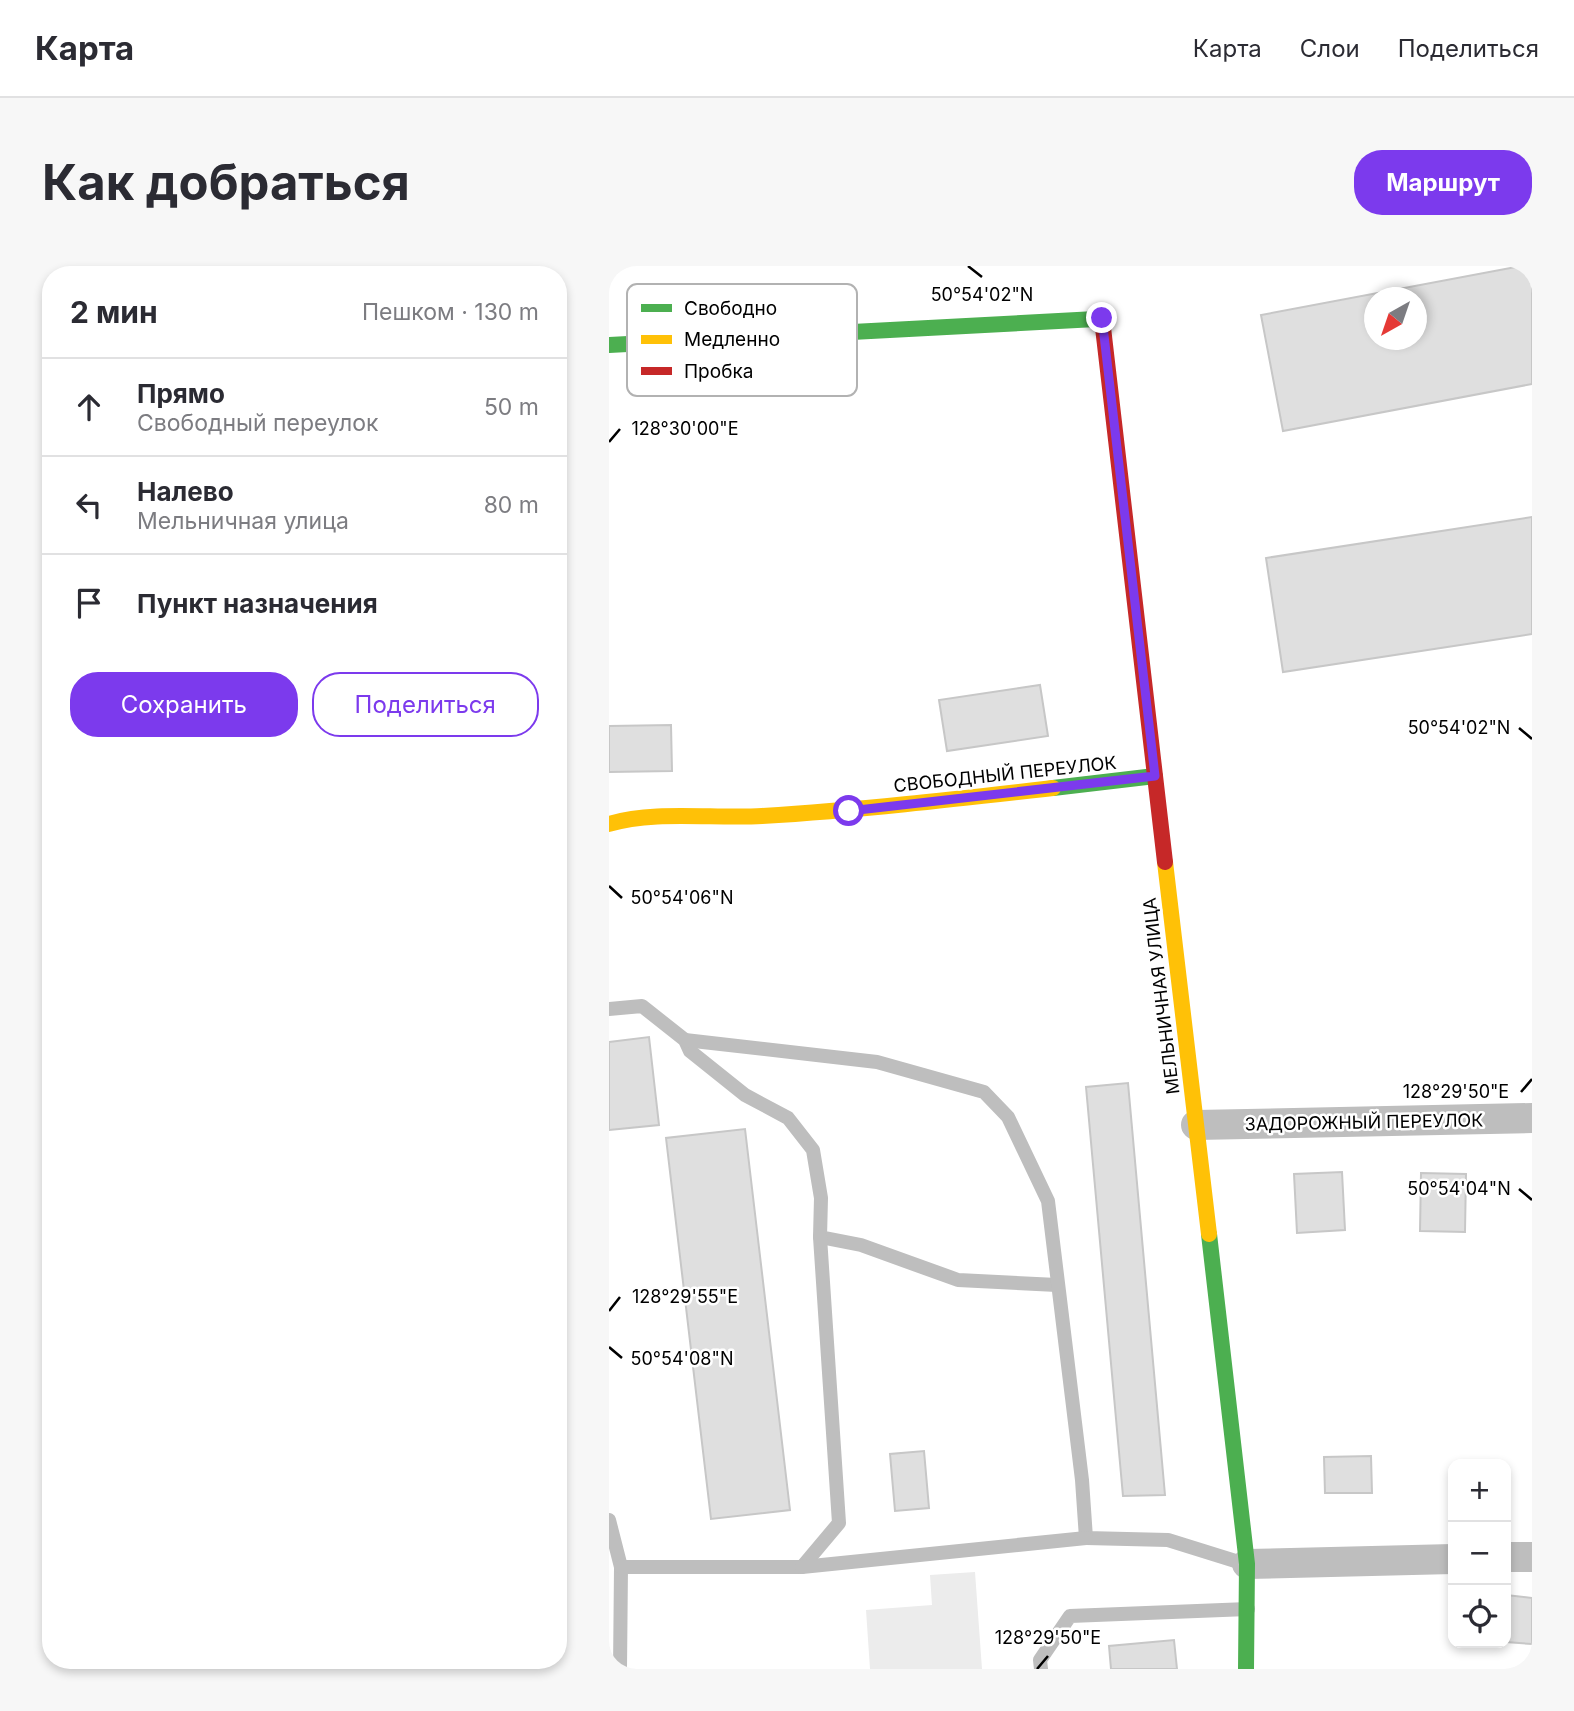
<!DOCTYPE html>
<html lang="ru">
<head>
<meta charset="utf-8">
<style>
  :root { --surface:#fff; --page:#f7f7f7; --text:#2b2b33; --muted:#7c7c81; --line:#e1e1e2; --accent:#7c3aed }
  body { margin:0; font-family:Inter,sans-serif; background:var(--page); color:var(--text) }
  .controls { position:absolute; right:21px; bottom:21px; display:grid; overflow:hidden; border-radius:14px; box-shadow:0 4px 10px #0003 }
  .controls button { width:63px; height:63px; display:grid; place-items:center; padding:0; border:0; border-bottom:2px solid var(--line); background:var(--surface); color:var(--text); font:35px sans-serif }
  .compass { position:absolute; left:755px; top:21px; width:63px; height:63px; border-radius:50%; background:var(--surface); box-shadow:0 4px 10px #0003; rotate:220deg }
  .stop { position:absolute; width:21px; height:21px; margin:-16px; border:5px solid #7c3aed; border-radius:50%; background:#fff }
  .stop.end { background:#7c3aed; border-color:#fff; box-shadow:0 2px 7px #0008 }
  .list { margin:0; padding:0; list-style:none }
  h2 { display:flex; justify-content:space-between; align-items:center; height:91px; margin:0; padding:0 28px; font-size:30px }
  h2 small { font-size:23px; font-weight:400; color:var(--muted) }
  .list li { display:grid; grid-template-columns:46px 1fr auto; gap:21px; align-items:center; box-sizing:border-box; height:98px; padding:0 28px; border-top:2px solid var(--line) }
  .list b { display:block; font-size:26px; white-space:nowrap }
  .list p { margin:0; font-size:23px; white-space:nowrap; color:var(--muted) }
  .list em { font-size:23px; font-style:normal; color:var(--muted) }
  .actions { display:flex; gap:14px; padding:21px 28px }
  .actions a { flex:1; padding:16px 0; border:2px solid var(--accent); border-radius:28px; text-align:center; font-size:24px; color:var(--accent) }
  .actions .main { background:var(--accent); color:#fff }
  .icon { flex:none; width:38px; height:38px; fill:none; stroke:currentColor; stroke-width:2; stroke-linecap:round; stroke-linejoin:round }
  .map { position:relative; flex:none; width:923px; height:1403px; overflow:hidden; border-radius:28px }
  header { display:flex; align-items:center; gap:42px; box-sizing:border-box; height:98px; padding:0 35px; background:var(--surface); border-bottom:2px solid var(--line) }
  header strong { font-size:33px }
  nav { display:flex; gap:38px; margin-inline-start:auto; font-size:24px }
  .intro { display:flex; align-items:center; justify-content:space-between; box-sizing:border-box; height:168px; padding:0 42px }
  h1 { margin:0; font-size:49px }
  .button { padding:18px 32px; border-radius:28px; background:var(--accent); color:#fff; font-size:24px; font-weight:700 }
  main { display:flex; gap:42px; padding:0 42px }
  aside { flex:1; background:var(--surface); border-radius:28px; box-shadow:0 4px 10px #0003 }
  .map>svg:first-child { display:block }
</style>
</head>
<body>
<header>
<strong>Карта</strong>
<nav><a>Карта</a><a>Слои</a><a>Поделиться</a></nav>
</header>
<div class="intro"><h1>Как добраться</h1><a class="button">Маршрут</a></div>
<main>
<aside>
<h2>2 мин<small>Пешком · 130 m</small></h2>
<ul class="list">
<li><svg class="icon" aria-label="ahead" viewBox="0 0 24 24"><path d="M12 20V5M6 11l6-6 6 6"/></svg><div><b>Прямо</b><p>Свободный переулок</p></div><em>50 m</em></li>
<li><svg class="icon" aria-label="left" viewBox="0 0 24 24"><path d="M17 20v-9H6M10 6l-5 5 5 5"/></svg><div><b>Налево</b><p>Мельничная улица</p></div><em>80 m</em></li>
<li><svg class="icon" aria-label="arrive" viewBox="0 0 24 24"><path d="M6 21V4h12l-3 4 3 4H6"/></svg><div><b>Пункт назначения</b></div></li>
</ul>
<div class="actions"><a class="main">Сохранить</a><a>Поделиться</a></div>
</aside>
<div class="map">
<svg width="923" height="1403" viewBox="0 0 923 1403">
  <rect width="100%" height="100%" fill="#fff"/>
  <!-- green -->
  <path fill="#ececec" d="M366,1306l7,97h-112l-4,-59 66,-5 -2,-30z"/>
  <!-- building -->
  <g fill="#dfdfdf" stroke="#c7c7c7" stroke-width="2" fill-rule="evenodd">
    <path d="M912,0h11v118l-249,47 -22,-116zM766,32h42v42h-42z"/>
    <path d="M923,251v117l-249,38 -17,-114z"/>
    <path d="M431,419l8,51 -101,15 -8,-51z"/>
    <path d="M62,459l1,46 -63,1v-46z"/>
    <path d="M40,771l10,88 -50,5v-88z"/>
    <path d="M519,817l37,412 -42,1 -37,-409z"/>
    <path d="M136,863l45,381 -79,9 -45,-381z"/>
    <path d="M733,906l3,58 -48,3 -3,-59z"/>
    <path d="M812,907l45,1 -1,58 -45,-1z"/>
    <path d="M315,1185l5,57 -34,3 -5,-57z"/>
    <path d="M762,1190l1,37h-47l-1,-36z"/>
    <path d="M897,1329l26,3v46l-26,-2z"/>
    <path d="M565,1374l3,29h-66l-2,-23z"/>
  </g>
  <g fill="none" stroke-linecap="round" stroke-linejoin="round">
    <!-- lane -->
    <g stroke="#bebebe" stroke-width="14">
      <path d="M0,743l33,-3 43,34 5,11 55,44 43,23 25,32 8,48 -1,39 41,8 97,35 99,5"/>
      <path d="M76,774l192,22 107,30 24,25 40,84 34,279 4,58 82,2 77,24"/>
      <path d="M0,1254l12,47 -1,102"/>
      <path d="M12,1301h181l37,-44 -19,-286"/>
      <path d="M193,1301l284,-29"/>
      <path d="M432,1403l-1,-9 30,-44 178,-7"/>
    </g>
    <!-- street -->
    <g stroke="#bebebe" stroke-width="30">
      <path d="M587,859l336,-7"/>
      <path d="M897,1291h26"/>
      <path d="M638,1298l206,-5"/>
    </g>
    <!-- fast -->
    <g stroke="#4caf50" stroke-width="16">
      <path d="M0,79l487,-26"/>
      <path d="M444,522l102,-12"/>
      <path d="M600,968l38,330 -1,105"/>
    </g>
    <!-- slow -->
    <g stroke="#ffc107" stroke-width="16">
      <path d="M0,558c44,-14 106,-5 153,-8 98,-6 194,-17 291,-28"/>
      <path d="M556,596l44,372"/>
    </g>
    <!-- jam -->
    <path stroke="#c62828" stroke-width="16" d="M487,53h6l63,543"/>
  </g>
  <g fill="none" stroke-linecap="round" stroke-linejoin="round">
    <!-- route -->
    <path stroke="#7c3aed" stroke-width="9" d="M240,545l306,-35 -53,-458"/>
  </g>
  <!-- ticks -->
  <path fill="none" stroke="#000" stroke-width="2.5" d="M359,0l14,11M0,176l11,-13M910,462l13,11M0,620l13,12M912,826l11,-13M910,923l13,11M0,1045l11,-14M0,1081l13,11M428,1403l11,-13"/>
  <g text-anchor="middle" dominant-baseline="central" stroke-width="5" stroke-linejoin="round" paint-order="stroke">
    <!-- street labels -->
    <g font-size="18" fill="#000" stroke="#fff">
      <text transform="translate(396 508) rotate(-6)">СВОБОДНЫЙ ПЕРЕУЛОК</text>
      <text transform="translate(552 730) rotate(-97)">МЕЛЬНИЧНАЯ УЛИЦА</text>
      <text transform="translate(755 856) rotate(-1)">ЗАДОРОЖНЫЙ ПЕРЕУЛОК</text>
    </g>
  </g>
  <!-- legend -->
  <rect x="18" y="18" width="230" height="112" rx="10" fill="#fff" stroke="#b2b2b2" stroke-width="2"/>
  <rect x="32" y="38" width="31" height="8" fill="#4caf50"/>
  <rect x="32" y="69" width="31" height="9" fill="#ffc107"/>
  <rect x="32" y="101" width="31" height="8" fill="#c62828"/>
  <g font-size="19" fill="#000">
    <text x="75" y="49">Свободно</text>
    <text x="75" y="80">Медленно</text>
    <text x="75" y="112">Пробка</text>
  </g>
  <g font-size="18" text-anchor="middle" fill="#000" stroke="#fff" stroke-width="5" stroke-linejoin="round" paint-order="stroke">
    <text x="373" y="35">50°54'02"N</text>
    <text x="76" y="169">128°30'00"E</text>
    <text x="850" y="468">50°54'02"N</text>
    <text x="73" y="638">50°54'06"N</text>
    <text x="847" y="832">128°29'50"E</text>
    <text x="850" y="929">50°54'04"N</text>
    <text x="76" y="1037">128°29'55"E</text>
    <text x="73" y="1099">50°54'08"N</text>
    <text x="439" y="1378">128°29'50"E</text>
  </g>
</svg>
<div class="controls">
<button>+</button>
<button>−</button>
<button><svg class="icon" aria-label="locate" viewBox="0 0 24 24"><circle cx="12" cy="12" r="6"/><path d="M12 2v4M12 18v4M2 12h4M18 12h4"/></svg></button>
</div>
<svg class="compass" viewBox="-18 -18 36 36"><path d="M0-13l5 13h-10z" fill="#e53935"/><path d="M0 13l5-13h-10z" fill="#7c7c81"/></svg>
<div class="stop" style="left:240px;top:545px"></div>
<div class="stop end" style="left:493px;top:52px"></div>
</div>
</main>
</body>
</html>
